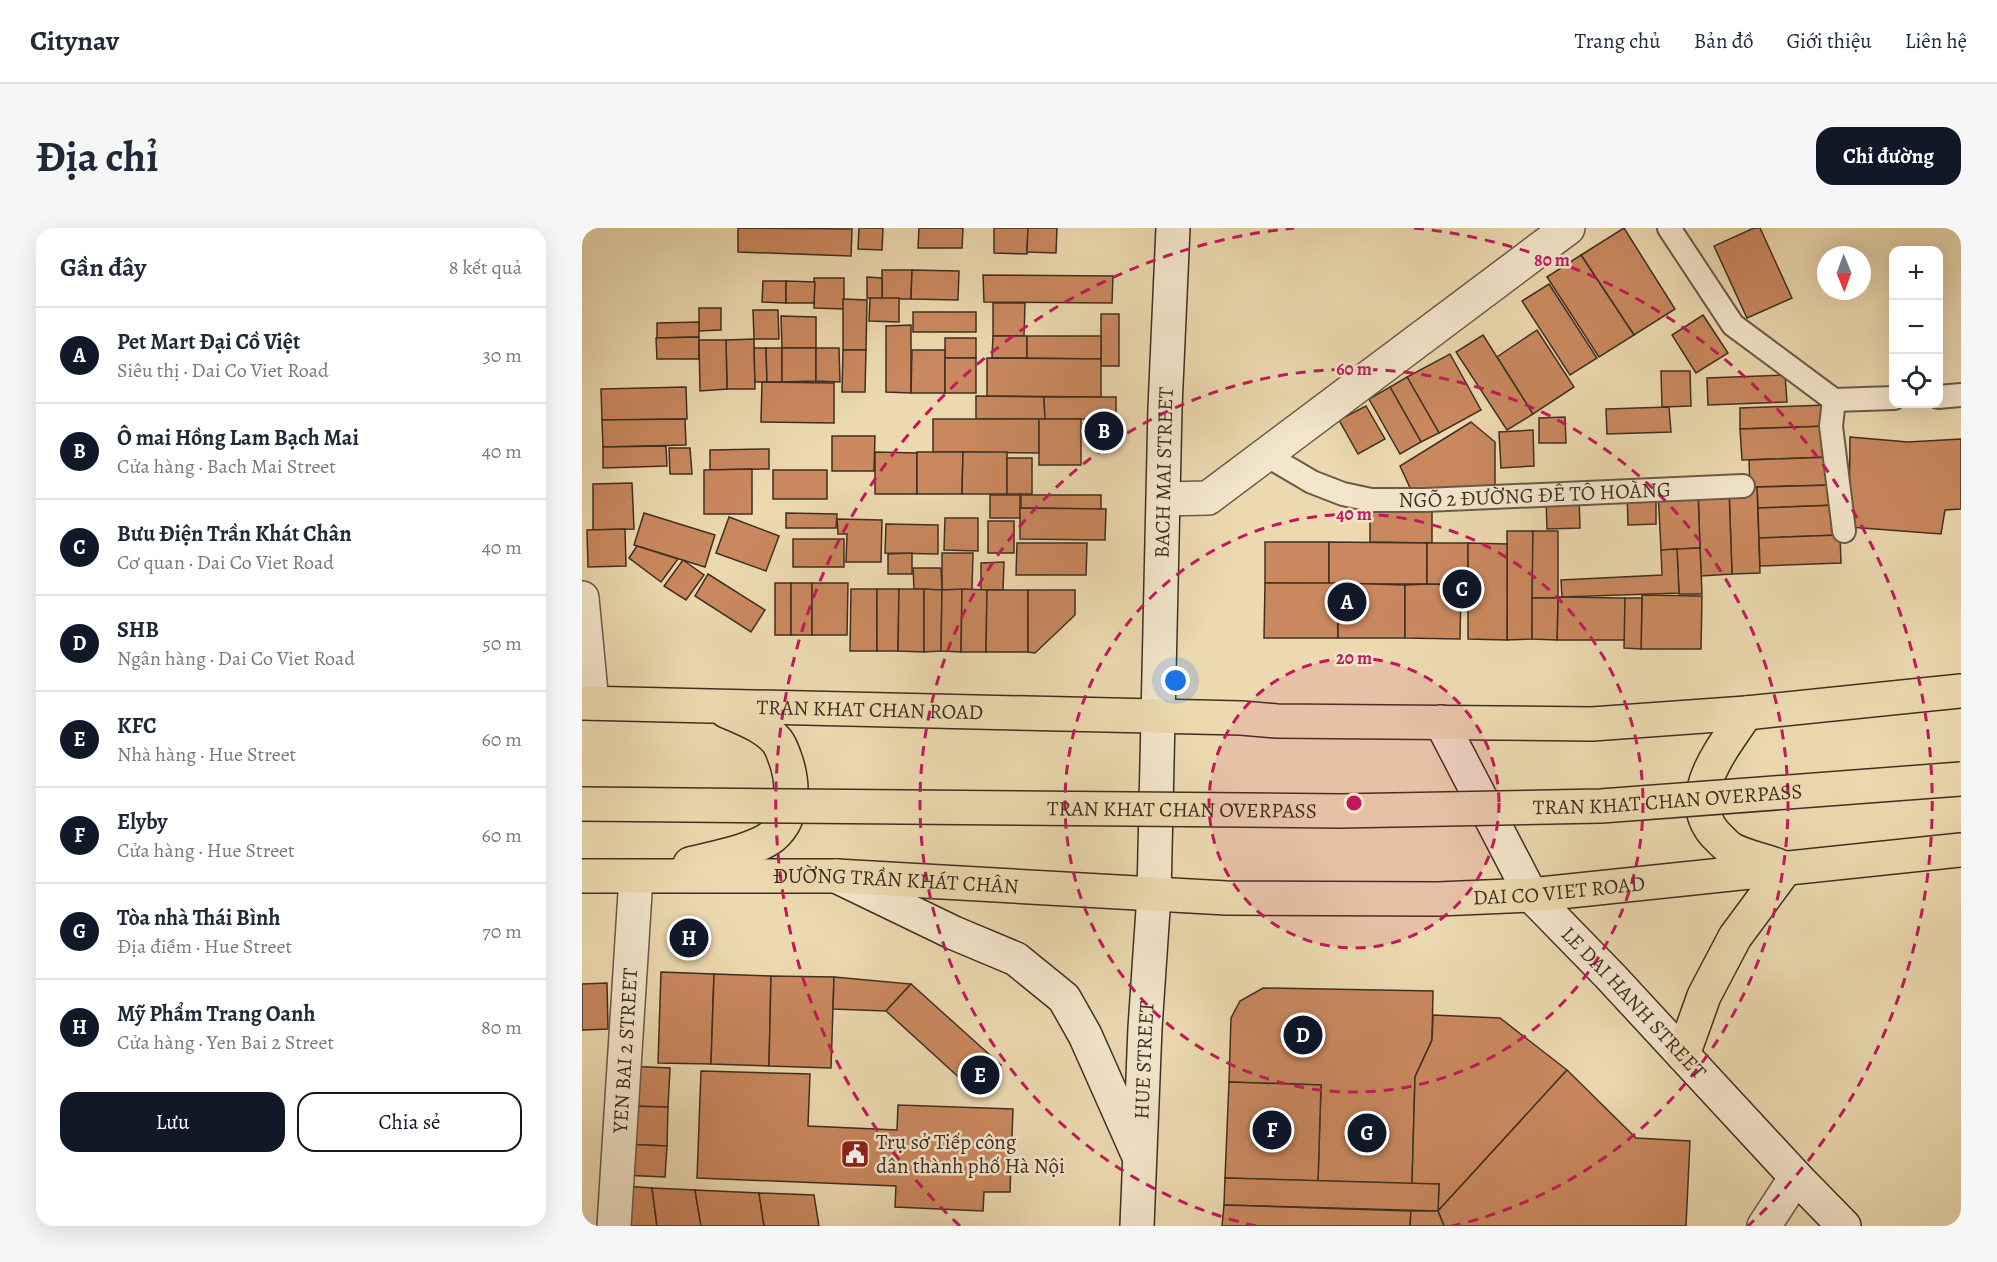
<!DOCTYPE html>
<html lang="vi">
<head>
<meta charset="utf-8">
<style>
  :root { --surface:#fff; --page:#f6f6f7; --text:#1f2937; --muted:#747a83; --line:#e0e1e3; --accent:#111827 }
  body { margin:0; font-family:Alegreya,serif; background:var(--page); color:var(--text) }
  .controls { position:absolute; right:18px; top:18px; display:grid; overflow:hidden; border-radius:12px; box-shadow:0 6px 24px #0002 }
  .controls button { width:54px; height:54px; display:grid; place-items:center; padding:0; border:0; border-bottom:2px solid var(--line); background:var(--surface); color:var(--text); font:30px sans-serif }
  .compass { position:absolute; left:1235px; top:18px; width:54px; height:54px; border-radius:50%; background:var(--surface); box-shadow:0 6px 24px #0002; rotate:179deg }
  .you { position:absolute; left:594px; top:453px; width:21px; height:21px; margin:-15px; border:4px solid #fff; border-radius:50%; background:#1a73e8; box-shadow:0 0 0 9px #1a73e833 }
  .badge { display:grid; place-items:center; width:39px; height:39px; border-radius:50%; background:var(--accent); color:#fff; font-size:20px; font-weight:700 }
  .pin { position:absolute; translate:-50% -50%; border:3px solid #fff; box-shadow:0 2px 6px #0006 }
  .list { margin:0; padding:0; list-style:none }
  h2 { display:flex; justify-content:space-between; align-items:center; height:78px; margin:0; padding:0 24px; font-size:26px }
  h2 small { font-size:20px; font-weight:400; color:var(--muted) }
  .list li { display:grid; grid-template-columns:39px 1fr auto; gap:18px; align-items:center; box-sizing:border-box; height:96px; padding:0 24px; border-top:2px solid var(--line) }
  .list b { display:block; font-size:22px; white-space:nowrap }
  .list p { margin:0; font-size:20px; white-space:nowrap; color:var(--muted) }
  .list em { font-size:20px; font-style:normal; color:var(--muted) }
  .actions { display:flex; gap:12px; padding:18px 24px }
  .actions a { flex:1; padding:14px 0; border:2px solid var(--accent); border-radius:18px; text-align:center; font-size:21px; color:var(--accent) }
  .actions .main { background:var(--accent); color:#fff }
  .icon { flex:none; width:33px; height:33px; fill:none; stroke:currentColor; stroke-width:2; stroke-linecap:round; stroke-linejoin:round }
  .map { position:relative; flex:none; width:1379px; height:998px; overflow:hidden; border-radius:18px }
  header { display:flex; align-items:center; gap:36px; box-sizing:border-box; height:84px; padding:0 30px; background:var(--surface); border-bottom:2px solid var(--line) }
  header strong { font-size:28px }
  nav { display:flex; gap:33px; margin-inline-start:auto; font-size:21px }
  .intro { display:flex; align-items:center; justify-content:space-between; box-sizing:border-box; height:144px; padding:0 36px }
  h1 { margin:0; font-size:42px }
  .button { padding:15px 27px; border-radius:18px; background:var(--accent); color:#fff; font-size:21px; font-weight:700 }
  main { display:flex; gap:36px; padding:0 36px }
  aside { flex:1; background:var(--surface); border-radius:18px; box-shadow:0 6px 24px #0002 }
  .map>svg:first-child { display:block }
</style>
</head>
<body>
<header>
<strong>Citynav</strong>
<nav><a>Trang chủ</a><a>Bản đồ</a><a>Giới thiệu</a><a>Liên hệ</a></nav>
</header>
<div class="intro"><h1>Địa chỉ</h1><a class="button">Chỉ đường</a></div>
<main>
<aside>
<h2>Gần đây<small>8 kết quả</small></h2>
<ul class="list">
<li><span class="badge">A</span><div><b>Pet Mart Đại Cồ Việt</b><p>Siêu thị · Dai Co Viet Road</p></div><em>30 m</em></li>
<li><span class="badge">B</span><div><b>Ô mai Hồng Lam Bạch Mai</b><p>Cửa hàng · Bach Mai Street</p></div><em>40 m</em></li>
<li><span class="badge">C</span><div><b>Bưu Điện Trần Khát Chân</b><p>Cơ quan · Dai Co Viet Road</p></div><em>40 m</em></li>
<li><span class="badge">D</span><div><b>SHB</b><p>Ngân hàng · Dai Co Viet Road</p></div><em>50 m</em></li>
<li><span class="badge">E</span><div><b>KFC</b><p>Nhà hàng · Hue Street</p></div><em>60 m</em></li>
<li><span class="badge">F</span><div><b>Elyby</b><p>Cửa hàng · Hue Street</p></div><em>60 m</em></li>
<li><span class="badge">G</span><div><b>Tòa nhà Thái Bình</b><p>Địa điểm · Hue Street</p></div><em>70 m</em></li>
<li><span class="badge">H</span><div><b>Mỹ Phẩm Trang Oanh</b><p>Cửa hàng · Yen Bai 2 Street</p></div><em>80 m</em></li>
</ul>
<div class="actions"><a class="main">Lưu</a><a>Chia sẻ</a></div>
</aside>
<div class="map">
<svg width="1379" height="998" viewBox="0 0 1379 998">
  <rect width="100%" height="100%" fill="#ecd9b0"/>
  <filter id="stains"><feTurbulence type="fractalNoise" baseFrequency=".00333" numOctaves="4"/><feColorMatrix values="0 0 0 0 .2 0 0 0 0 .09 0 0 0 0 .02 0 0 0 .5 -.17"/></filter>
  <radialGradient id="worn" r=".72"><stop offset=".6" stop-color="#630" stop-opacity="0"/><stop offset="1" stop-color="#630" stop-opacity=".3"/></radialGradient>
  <!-- building -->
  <g fill="#ca885e" stroke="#3f2f23" stroke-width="1.5">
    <path d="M156,0l114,1 -1,27 -113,-4z"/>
    <path d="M277,0h24l-1,22 -24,-1z"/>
    <path d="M337,0h44l-1,20h-44z"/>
    <path d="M412,0h34l-1,26 -33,-1z"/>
    <path d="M446,0h29l-1,25 -29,-1z"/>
    <path d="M1042,0l51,81 -41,26 -53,-80z"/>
    <path d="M1172,0h6l32,70 -45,20 -33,-72z"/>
    <path d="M999,27l53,80 -35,22 -52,-80z"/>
    <path d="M300,42h30l-1,29h-29z"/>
    <path d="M330,42l47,1 -1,29 -47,-1z"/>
    <path d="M401,47l130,1 -1,27 -128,-1z"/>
    <path d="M285,49l15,1v21l-15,-1z"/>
    <path d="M232,50h30v31l-30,-1z"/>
    <path d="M181,53h23v22l-24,-1z"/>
    <path d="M204,53l29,1 -1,21h-28z"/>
    <path d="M967,56l48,74 -27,17 -48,-74z"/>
    <path d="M288,70h29v24l-30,-1z"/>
    <path d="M261,71l24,1 -1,50h-23z"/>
    <path d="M411,75h32l-1,33h-31z"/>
    <path d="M117,80h22v22l-22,1z"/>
    <path d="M171,82h25l1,29h-25z"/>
    <rect x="331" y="84" width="63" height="20"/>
    <rect x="519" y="86" width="18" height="52"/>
    <path d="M1121,87l25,38 -32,20 -24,-38z"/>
    <path d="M199,88l35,1v31h-34z"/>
    <path d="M117,94v15l-42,1v-15z"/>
    <path d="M329,97v68l-25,-1v-66z"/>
    <path d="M955,102l37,57 -41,27 -36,-57z"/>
    <path d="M901,107l50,79 -26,16 -51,-78z"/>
    <path d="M411,108h34v22h-35z"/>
    <path d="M445,108h74v23l-74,-1z"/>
    <path d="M117,109v22h-42l-1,-21z"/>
    <rect x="363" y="110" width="31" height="20"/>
    <path d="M172,111l1,50h-28l-1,-49z"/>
    <path d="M117,112h27l1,49 -27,2z"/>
    <path d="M172,120h12l1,34h-12z"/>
    <path d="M184,120h16v34h-15z"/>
    <path d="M200,120h34v33l-34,1z"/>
    <path d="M234,120h23l1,34 -24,-1z"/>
    <path d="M261,122h23l-1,42h-23z"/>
    <path d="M330,122h33v43h-34z"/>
    <path d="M868,126l31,56 -42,23 -32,-56z"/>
    <rect x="363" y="130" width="31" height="35"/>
    <path d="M405,130l114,1v38l-114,-1z"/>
    <path d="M1079,143h29l1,35 -29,1z"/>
    <path d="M1203,147l2,27 -79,3 -1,-27z"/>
    <path d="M825,149l32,56 -18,9 -31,-55z"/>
    <path d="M180,154l72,1v40l-73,-1z"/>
    <path d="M104,159l1,32 -85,1 -1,-31z"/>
    <path d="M808,159l31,55 -21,12 -31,-55z"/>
    <path d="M394,168l68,1 1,22h-69z"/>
    <path d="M462,169h72v22h-71z"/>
    <path d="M1244,177v21l-86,3v-21z"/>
    <path d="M784,178l19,33 -27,15 -19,-34z"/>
    <path d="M1087,179l2,25 -64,2 -1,-25z"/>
    <path d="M983,189l1,26h-27v-25z"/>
    <path d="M103,191l1,26 -83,2 -1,-27z"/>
    <path d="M351,191h106v34l-106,-1z"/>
    <rect x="457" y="191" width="42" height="46"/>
    <path d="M889,194l24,20v48l-83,2 -12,-26z"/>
    <path d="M1248,198l1,31 -89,3 -2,-31z"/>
    <path d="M951,202l1,36 -33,2 -2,-36z"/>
    <path d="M250,208h43l-1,35h-42z"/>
    <path d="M1268,209l58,5 53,-3v70l-16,1 -4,24 -92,-7z"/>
    <path d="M84,218l1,20 -64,2v-21z"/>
    <path d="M87,220h21l2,26h-22z"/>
    <path d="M187,221v20l-59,1v-20z"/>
    <path d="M293,224l42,1v41h-42z"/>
    <path d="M335,224h46l-1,42h-45z"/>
    <path d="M381,224h44v42h-45z"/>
    <path d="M1249,229l1,28 -82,2 -1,-27z"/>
    <rect x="425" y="230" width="25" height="36"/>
    <path d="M170,241v45h-48v-44z"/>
    <rect x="191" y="242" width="54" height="29"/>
    <path d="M50,255l2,46 -41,1v-46z"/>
    <path d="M1253,257l1,20 -78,3 -1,-21z"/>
    <path d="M1175,259l3,86 -28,1 -3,-85z"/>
    <path d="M1147,261l3,85 -31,2 -3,-86z"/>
    <path d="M1116,262l2,58 -39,2 -3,-59z"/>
    <path d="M1045,264h29v32l-28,1z"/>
    <rect x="408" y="267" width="30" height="23"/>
    <path d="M439,267h80v14l-80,-1z"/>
    <path d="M997,268l1,32 -33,1 -1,-32z"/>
    <path d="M788,273l62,1v41l-62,-1z"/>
    <path d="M1257,277l1,30 -81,3 -1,-30z"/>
    <path d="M438,280l86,1 -1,31 -85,-1z"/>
    <path d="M62,285l71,22 -10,32 -71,-22z"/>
    <path d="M204,285l51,1 -1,14h-50z"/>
    <path d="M147,289l50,19 -13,35 -50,-18z"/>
    <path d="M363,290h33v33l-34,-1z"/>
    <path d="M255,291l45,1 -1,42h-35l1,-28h-9z"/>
    <rect x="406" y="293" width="26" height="32"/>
    <path d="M304,296l52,1v29l-53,-1z"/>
    <path d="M43,301l1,37 -38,1 -1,-37z"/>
    <path d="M925,303h26l-1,108 -25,1z"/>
    <path d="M951,303h25v67h-26z"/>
    <path d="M1258,307l1,28 -81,3 -1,-28z"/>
    <rect x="211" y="311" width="51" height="28"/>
    <path d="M683,314h64v42l-64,-1z"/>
    <path d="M747,314l98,1v41h-98z"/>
    <path d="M435,315h70l-1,32h-70z"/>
    <path d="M845,315h41v42l-41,-1z"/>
    <path d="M886,315l39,1v96l-39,-1z"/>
    <path d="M55,318l41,13 -17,23 -32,-24z"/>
    <path d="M1118,320l2,46h-23l-2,-45z"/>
    <path d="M1095,321l2,44 -117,4 -1,-17 101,-5 -1,-25z"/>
    <path d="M330,325v21h-24v-20z"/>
    <path d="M360,325h31l-1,37h-30z"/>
    <path d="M101,332l21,15 -18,25 -22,-14z"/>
    <path d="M422,334l-1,28h-22v-27z"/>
    <path d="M331,340h28l1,22 -28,-1z"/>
    <path d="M126,346l57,36 -14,22 -56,-36z"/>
    <rect x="193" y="355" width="16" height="52"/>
    <rect x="209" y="355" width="21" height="52"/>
    <path d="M230,355h36l-1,52h-35z"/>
    <path d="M683,355h73v55h-74z"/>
    <path d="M756,355l67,2v53h-67z"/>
    <path d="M845,356l34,1 -1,54 -55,-1v-53z"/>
    <path d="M269,361h26v62h-27z"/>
    <path d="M295,361h22l-1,62h-21z"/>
    <path d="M317,361h25v63l-26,-1z"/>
    <path d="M342,361l18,1 -1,61 -17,1z"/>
    <path d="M380,361l-1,63 -20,-1 1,-61z"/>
    <path d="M380,361l25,1 -1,62h-25z"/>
    <path d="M405,362h41v62h-42z"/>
    <path d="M446,362h47v25l-40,38 -7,-1z"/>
    <path d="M1060,367l60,1 -1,53h-60z"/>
    <path d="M976,369l67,1v42h-68z"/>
    <path d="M950,370h26l-1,42 -25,-1z"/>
    <path d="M1043,370h17l-1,51 -17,-1z"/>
    <path d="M79,744l53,2 -3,90 -53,-1z"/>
    <path d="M132,746l57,2 -2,90 -58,-2z"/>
    <path d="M189,748l63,1 -3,91 -62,-2z"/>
    <path d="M252,749l77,7 -25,27 -53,-2z"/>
    <path d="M25,755l1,46 -26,1v-46z"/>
    <path d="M329,756l90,81 -25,28 -90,-82z"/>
    <path d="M681,760l170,3 -1,49 -17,37 -3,107 -94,-3 3,-96 -92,-3 2,-64 9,-17z"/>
    <path d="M851,787l67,3 67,52 -129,141 1,-27h-27l3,-107 17,-37z"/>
    <path d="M44,838l44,2 -2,39 -43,-1z"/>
    <path d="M985,842l69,68 54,3 -4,85h-242l-6,-15z"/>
    <path d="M119,843l109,3 -2,52 89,4 1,-25 115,4 -3,83h-26l-1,19 -88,-4 1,-21 -199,-8z"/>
    <path d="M647,854l92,3 -3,96 -93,-3z"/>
    <path d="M43,878l43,1 -1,39 -45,-2z"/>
    <path d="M40,916l45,2 -2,31 -44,-2z"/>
    <path d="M643,950l214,6 -1,27 -214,-6z"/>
    <path d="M42,958l28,2 5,38h-26z"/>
    <path d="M70,960l43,2 6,36h-44z"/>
    <path d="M113,962l64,3 5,33h-63z"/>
    <path d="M177,965l55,2 5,31h-55z"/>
    <path d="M642,977l187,6 -1,15h-188z"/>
    <path d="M829,983h27l6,15h-34z"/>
  </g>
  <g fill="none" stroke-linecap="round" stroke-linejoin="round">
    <!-- lane casing -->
    <g stroke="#6a5a46" stroke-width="26">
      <g id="lane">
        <path d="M1087,0l64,97 101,75"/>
        <path d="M1356,169l23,-2"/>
        <path id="s1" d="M684,227l46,27 31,12 28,6h54l318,-14"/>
        <path d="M1262,303l-13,-105 3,-26 60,-2"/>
      </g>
    </g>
    <!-- street casing -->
    <g stroke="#6a5a46" stroke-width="36">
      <g id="street">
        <path d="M582,271l44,-1 360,-270"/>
        <path d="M0,370l10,105"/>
        <path id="s2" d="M32,998l22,-349"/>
        <path d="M1182,998l32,-49"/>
      </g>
    </g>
    <!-- secondary casing -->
    <g stroke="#3f2f23" stroke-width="36">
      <g id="secondary">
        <path id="s3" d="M859,494l90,173 79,81 186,201 48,49"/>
        <path d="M254,648l118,57 62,26 48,39 21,37 52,117"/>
        <path id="s4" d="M555,998l8,-198 9,-133 11,-487 8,-180"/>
      </g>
    </g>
    <!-- primary casing -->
    <g stroke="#3f2f23" stroke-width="36">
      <g id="primary">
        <path id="s5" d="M0,475l659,15 36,3 315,3 154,-11 215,-22"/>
        <path d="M1164,485c-21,33 -64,81 -32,120 5,5 11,12 17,16 14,8 33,11 48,17"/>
        <path d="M108,636c23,-6 64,-13 83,-28 22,-19 21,-53 12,-78 -2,-5 -4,-12 -8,-17 -13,-15 -33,-22 -51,-30"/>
        <path id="s6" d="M0,648h254l390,22 212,1 93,-4 430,-45"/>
        <path d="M1101,827l21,-59 31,-59 51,-69"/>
      </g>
    </g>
    <!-- lane -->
    <use href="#lane" stroke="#f3e6cc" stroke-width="22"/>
    <!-- street -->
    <use href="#street" stroke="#f3e6cc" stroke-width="33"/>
    <!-- secondary -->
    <use href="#secondary" stroke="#f3e6cc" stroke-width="33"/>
    <!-- primary -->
    <use href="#primary" stroke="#ecd9b0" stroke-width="33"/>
    <!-- primary-bridge casing -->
    <g stroke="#3f2f23" stroke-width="36" stroke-linecap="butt">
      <g id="primary-bridge">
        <path id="s7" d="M0,576l758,7 261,-5 360,-27"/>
      </g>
    </g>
    <!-- primary-bridge -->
    <use href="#primary-bridge" stroke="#ecd9b0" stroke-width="33"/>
  </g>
  <!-- distance rings -->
  <circle cx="772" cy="575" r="145" fill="#c2185b" fill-opacity=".12"/>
  <g fill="none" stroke="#c2185b" stroke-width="3" stroke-dasharray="10 8">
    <circle cx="772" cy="575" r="145"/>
    <circle cx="772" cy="575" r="289"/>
    <path d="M674 998A434 434 0 1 1 870 998"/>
    <path d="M378 998A578 578 0 0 1 712 0M832 0A578 578 0 0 1 1166 998"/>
  </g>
  <!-- icons -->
  <defs>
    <g id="civic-square" transform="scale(1.5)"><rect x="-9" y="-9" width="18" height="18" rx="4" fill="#8f2418" stroke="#f3e6cc"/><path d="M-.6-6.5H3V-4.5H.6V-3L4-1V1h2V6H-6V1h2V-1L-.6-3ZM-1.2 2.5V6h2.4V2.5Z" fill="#fff"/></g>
  </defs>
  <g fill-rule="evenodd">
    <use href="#civic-square" x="273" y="926"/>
  </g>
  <g text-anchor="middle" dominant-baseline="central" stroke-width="5" stroke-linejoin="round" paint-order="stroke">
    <!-- street labels -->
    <g font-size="21" fill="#3f2f23" stroke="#f3e6cc">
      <text stroke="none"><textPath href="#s4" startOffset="754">BACH MAI STREET</textPath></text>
      <text stroke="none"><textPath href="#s1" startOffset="279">NGÕ 2 ĐƯỜNG ĐÊ TÔ HOÀNG</textPath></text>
      <text stroke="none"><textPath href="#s5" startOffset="288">TRAN KHAT CHAN ROAD</textPath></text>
      <text stroke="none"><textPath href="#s7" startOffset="1086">TRAN KHAT CHAN OVERPASS</textPath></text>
      <text stroke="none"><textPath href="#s7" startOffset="600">TRAN KHAT CHAN OVERPASS</textPath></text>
      <text stroke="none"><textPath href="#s6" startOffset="314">ĐƯỜNG TRẦN KHÁT CHÂN</textPath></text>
      <text stroke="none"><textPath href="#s6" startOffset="978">DAI CO VIET ROAD</textPath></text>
      <text stroke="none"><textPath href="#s3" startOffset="344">LE DAI HANH STREET</textPath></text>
      <text stroke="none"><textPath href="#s2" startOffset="176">YEN BAI 2 STREET</textPath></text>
      <text stroke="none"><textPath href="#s4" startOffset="166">HUE STREET</textPath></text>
    </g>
    <!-- poi labels -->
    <g font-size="21" fill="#3f2f23" stroke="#f3e6cc" text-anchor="start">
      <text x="294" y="914">Trụ sở Tiếp công<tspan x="294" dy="24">dân thành phố Hà Nội</tspan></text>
    </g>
  </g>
  <circle cx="772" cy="575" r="9" fill="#c2185b" stroke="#f3e6cc" stroke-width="3"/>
  <g font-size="18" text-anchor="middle" font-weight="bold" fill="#c2185b" stroke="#f3e6cc" stroke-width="5" stroke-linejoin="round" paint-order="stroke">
    <text x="970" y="38">80 m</text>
    <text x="772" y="147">60 m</text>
    <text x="772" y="292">40 m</text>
    <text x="772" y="436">20 m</text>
  </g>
  <rect width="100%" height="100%" filter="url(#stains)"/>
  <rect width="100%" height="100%" fill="url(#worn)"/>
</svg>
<div class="controls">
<button>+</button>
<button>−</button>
<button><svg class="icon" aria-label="locate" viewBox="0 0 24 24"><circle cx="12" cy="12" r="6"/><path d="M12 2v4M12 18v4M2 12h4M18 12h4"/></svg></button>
</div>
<svg class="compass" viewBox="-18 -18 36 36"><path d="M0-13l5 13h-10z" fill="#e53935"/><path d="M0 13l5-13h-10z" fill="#747a83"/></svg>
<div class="you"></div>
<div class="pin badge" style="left:765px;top:374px">A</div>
<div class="pin badge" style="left:522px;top:203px">B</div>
<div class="pin badge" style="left:880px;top:361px">C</div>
<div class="pin badge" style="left:721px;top:807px">D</div>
<div class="pin badge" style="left:398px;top:847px">E</div>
<div class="pin badge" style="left:690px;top:902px">F</div>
<div class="pin badge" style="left:785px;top:905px">G</div>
<div class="pin badge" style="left:107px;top:710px">H</div>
</div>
</main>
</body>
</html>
